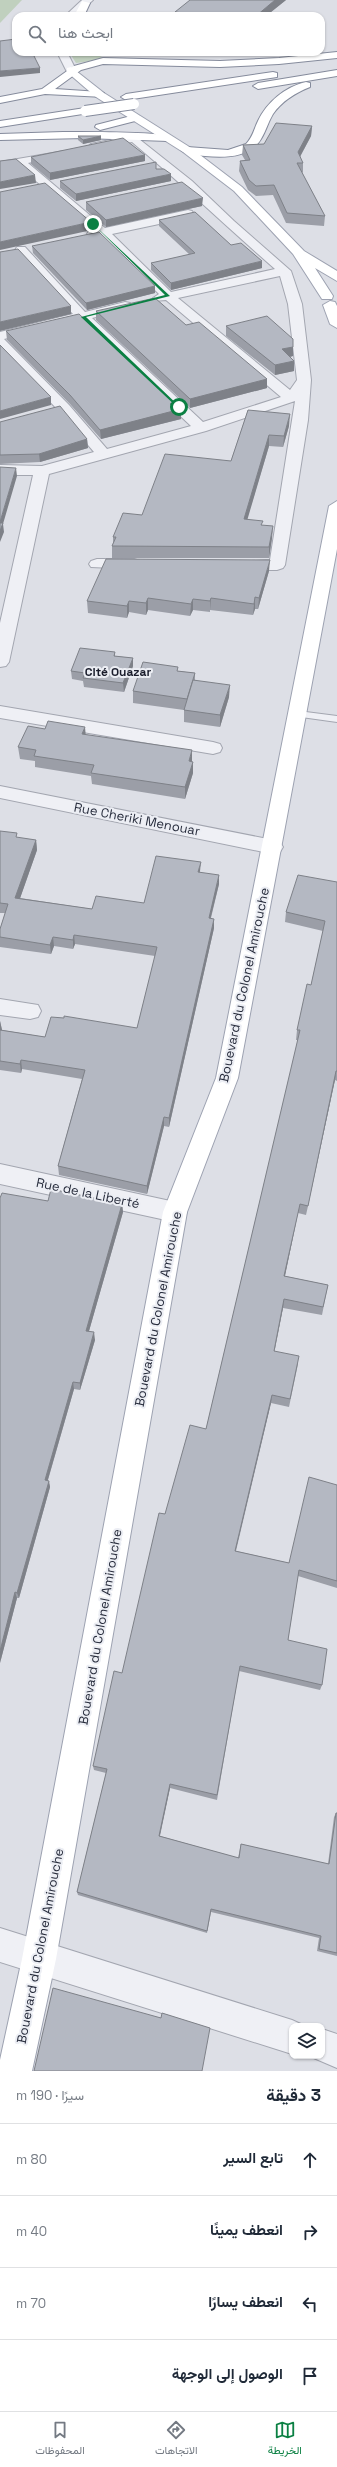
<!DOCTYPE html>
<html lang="ar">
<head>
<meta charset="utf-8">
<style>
  :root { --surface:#fff; --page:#f2f2f3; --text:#1f2937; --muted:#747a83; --line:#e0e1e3; --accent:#0b8043 }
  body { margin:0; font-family:"Space Grotesk",Vazirmatn,sans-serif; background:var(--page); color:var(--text); direction:rtl }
  .controls { position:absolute; right:12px; bottom:12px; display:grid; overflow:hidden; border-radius:8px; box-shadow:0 1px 3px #0004 }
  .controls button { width:36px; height:36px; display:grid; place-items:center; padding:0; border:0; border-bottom:1px solid var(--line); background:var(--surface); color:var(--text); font:20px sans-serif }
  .stop { position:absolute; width:12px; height:12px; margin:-9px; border:3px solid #0b8043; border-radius:50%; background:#fff }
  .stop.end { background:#0b8043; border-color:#fff; box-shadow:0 1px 4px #0008 }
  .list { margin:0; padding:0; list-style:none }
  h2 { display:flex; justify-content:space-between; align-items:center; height:52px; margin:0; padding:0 16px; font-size:17px }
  h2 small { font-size:13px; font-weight:400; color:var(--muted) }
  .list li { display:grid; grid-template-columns:26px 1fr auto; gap:12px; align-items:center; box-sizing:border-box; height:72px; padding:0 16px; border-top:1px solid var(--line) }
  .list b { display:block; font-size:15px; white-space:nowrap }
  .list em { font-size:13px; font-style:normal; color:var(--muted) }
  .icon { flex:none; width:22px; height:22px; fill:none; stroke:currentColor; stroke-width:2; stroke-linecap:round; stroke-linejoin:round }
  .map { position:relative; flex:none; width:337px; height:2071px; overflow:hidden; direction:ltr }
  .search { position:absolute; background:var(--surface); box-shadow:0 1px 3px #0004; left:12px; right:12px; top:12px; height:44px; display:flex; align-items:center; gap:10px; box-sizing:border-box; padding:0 14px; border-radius:12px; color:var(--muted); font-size:15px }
  .sheet { height:340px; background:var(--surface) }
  nav { display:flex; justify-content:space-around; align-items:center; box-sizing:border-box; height:56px; border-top:1px solid var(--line); background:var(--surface); font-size:11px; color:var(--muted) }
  nav a { display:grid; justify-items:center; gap:2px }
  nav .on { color:var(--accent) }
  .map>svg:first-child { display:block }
</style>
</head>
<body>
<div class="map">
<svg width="337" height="2071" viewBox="0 0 337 2071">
  <rect width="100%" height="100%" fill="#dddfe6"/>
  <!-- green -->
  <g fill="#c0d0be">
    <path d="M0,0h22l-22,23z"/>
    <path d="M69,52h21l17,7 -31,4z"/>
  </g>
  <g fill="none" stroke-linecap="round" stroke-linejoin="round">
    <!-- service casing -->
    <g stroke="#a3a6b0" stroke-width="2">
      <path id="service" d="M298,711l39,5v6l-43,-6v-4z"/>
    </g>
    <!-- minor casing -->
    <g stroke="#a3a6b0" stroke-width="2">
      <g id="minor">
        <path d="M82,0h11l-17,16h-11z"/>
        <path d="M57,52h10l9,18 -1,2h-8z"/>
        <path d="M134,135l58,46 42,40 57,50 11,33 9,76 -3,40 -23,145 -2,3 -6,2h-37l-6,-2 -2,-3 2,-3 36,-2 25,-159 -89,30 -157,43 -40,188 -3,4 -6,1v-44l33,-148h-33v-10l42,1 52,-14 -35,-41 -59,-61v-18l73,-18 -56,-61 -2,-3 2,-3h8l60,65 40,-10 5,1 2,3 -2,3 -38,9 111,104 78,-25 -115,-97 -12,1 -1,-3 6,-4 -59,-58 -11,1 -2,-3 2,-3 5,-1 -77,-65 -17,3v-6l64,-11v4l-36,8 77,65 83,-18 4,1 2,3 -2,3 -80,17 59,58 104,-23c-48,-42 -94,-86 -143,-127l-37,7 -6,-3 2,-2zM280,276l8,28 9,76 -7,10 -112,-92zM79,321l112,105 -84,23 -38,-44 -65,-66z"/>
        <path d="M97,559h37l6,2 2,3 -2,3 -6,2 -43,-2 -2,-3 2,-3z"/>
        <path d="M0,706l213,36 7,2 2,4 -2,4 -7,2 -213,-36z"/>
        <path d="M0,786l273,54 7,2 3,5 -3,5 -7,2 -273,-56z"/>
        <path d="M0,999l38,6 3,6 -3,6 -8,2 -30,-4z"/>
        <path d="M0,1164l175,38 9,3 3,7 -3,7 -9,3 -175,-38z"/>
        <path d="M0,1928l292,92 13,6h-13v28l-292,-92z"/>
        <path d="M322,2029l15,5v34l-28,-12h13z"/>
      </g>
    </g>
    <!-- primary casing -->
    <g stroke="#9da2b1" stroke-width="2">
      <g id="primary">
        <path d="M71,67l33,26 87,55 51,39 62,64 33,20v10l-22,-13 18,28 -1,3h-10l-29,-45 -59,-63 -51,-39 -87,-55 -29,-25v-4z"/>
        <path d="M330,301l5,1 2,4v22l-7,-4 -7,-19z"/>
        <path d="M337,501v48l-99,529 -51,134 -131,747 -24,112h-32v-11l22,-101 141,-747 53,-134 113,-572z"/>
      </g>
    </g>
    <!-- trunk casing -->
    <g stroke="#858b9c" stroke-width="2">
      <g id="trunk">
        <path d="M82,1l8,2 -6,13h-10z"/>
        <path d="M337,52v6l-58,6 -59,3 -117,-3 -22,6 -26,19 45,3 4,1v4l-59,-3 -45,9v-6l42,-8 32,-23 29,-8 117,3 59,-3z"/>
        <path d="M337,70v6l-79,13 -5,-3 5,-3z"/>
        <path d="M273,72l4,1v4l-151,23 -5,-3 5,-3z"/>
        <path d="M306,82l4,1v4c-15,6 -28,14 -37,27 -5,8 -7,17 -12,25 -11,19 -37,19 -56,17 -7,-1 -19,-1 -24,-6l6,-3 41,3 18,-6c7,-7 8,-15 12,-23 9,-19 27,-34 48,-39z"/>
        <path d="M85,108l4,1v4l-89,14v-6z"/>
        <path d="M135,115l4,1v4l-39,10 -5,-3 1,-2z"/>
        <path d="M63,132c15,0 105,-1 110,6l-5,3 -84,-3 -84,2v-6z"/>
      </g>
    </g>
    <!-- service -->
    <use href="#service" fill="#eff0f5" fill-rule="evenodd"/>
    <!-- minor -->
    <use href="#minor" fill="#eff0f5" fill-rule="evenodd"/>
    <!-- primary -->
    <use href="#primary" fill="#fff" fill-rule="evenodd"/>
    <!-- trunk -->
    <use href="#trunk" fill="#fff" fill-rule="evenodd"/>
    <!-- trunk-bridge casing -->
    <g stroke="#858b9c" stroke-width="12" stroke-linecap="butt">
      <path id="trunk-bridge" d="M85,111l49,-7"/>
    </g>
    <!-- trunk-bridge -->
    <use href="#trunk-bridge" stroke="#fff" stroke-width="10"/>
  </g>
  <!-- wall -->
  <g fill="#9b9ea7">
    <path d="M286,0l-20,16h-91v-4z"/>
    <path d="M312,126l-1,10 -11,21 3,6v9l-1,1 23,43 -1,10 -38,-3 -13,-28 -17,1 -8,-6 -9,-19 1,-10 5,-1 -3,-5 1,-10 21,-1z"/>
    <path d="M78,136h23v4l-18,4 -5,-4z"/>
    <path d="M31,157l114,4 -95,19 -19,-16z"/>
    <path d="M156,169l15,12 -95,20 -16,-13v-7z"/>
    <path d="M86,202l116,4 -96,21 -20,-17z"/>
    <path d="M159,220l72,25 31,23 -91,22 -20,-20v-7l39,-8 -31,-29z"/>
    <path d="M32,246l123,47 -68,17 -54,-57z"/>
    <path d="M96,311l90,14 81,54v9l-77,20 -94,-88z"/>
    <path d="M226,326l67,21v9l-3,1 4,4v10l-19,4 -49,-39z"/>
    <path d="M6,331l168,73 7,15 -80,20 -31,-35 -63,-64z"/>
    <path d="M248,410l41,16 -6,21 -14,-1 -22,73 15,6 10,13 -3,20h-157v-12l1,-3v-6l29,-22 89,-54z"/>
    <path d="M0,422l87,17 1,9 -48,14 -40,2z"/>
    <path d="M269,571l-11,38h-3l-2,6 -43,-5v2l-17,-2 -3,6 -42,-6 -2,5 -17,-3 -2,6 -39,-5 -1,-12z"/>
    <path d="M115,652v4l18,2v8l-9,26 -40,-5 -1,-6 -11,-2 -1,-8z"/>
    <path d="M178,671l17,2v7l34,17 -9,30 -36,-5v-12l-51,-7v-12z"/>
    <path d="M86,735l107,27v11l-8,26 -93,-15 -1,-8 -56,-9v-6l-15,-2 -2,-12z"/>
    <path d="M0,831l18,7 18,2 1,10 -17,48 72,11 52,-6 56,-31 19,12 -8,34 3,10 -45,199 -5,-1 -17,68 -88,-19 -1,-9 24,-87 -60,-10 -1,4 -21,-3v-49l2,9 43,7 92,-9 18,-72 -80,-12 -2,5 -19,-3 -3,8 -51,-7v-18l5,-16h-5z"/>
    <path d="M337,882v199l-2,-1 -29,135 -8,-2 -13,63 43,9 -6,30 -39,-7 -9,43 24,13 -9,43 -18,-4 -35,148 53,12 48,-78v103l-39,-12 -10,64 34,45 -2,5 -81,-19 -22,129 -47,-12 -10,48 78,22 3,-14 87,20 6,-47 2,-4h1v143l-20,-5 2,-13 -108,-26 -4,21 -129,-38 -1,-3 29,-119 -12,-3 -1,-4 29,-93 43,-159 41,-85 92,-389h-2l1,-10 14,-45 12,-54 -38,-9 1,-10z"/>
    <path d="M48,1201l74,3 1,8 -34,119 6,9 -15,50 -6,-1 -26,91 2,7 -31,111h-2l-17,65z"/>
  </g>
  <!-- shaded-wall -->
  <g fill="#7e8188">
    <path d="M275,0h11l-20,16h-10z"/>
    <path d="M40,68v5l-40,4v-6z"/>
    <path d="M312,126l-1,10 -14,26 1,-10z"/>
    <path d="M101,136v4l-18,4v-4z"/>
    <path d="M145,155v6l-95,19v-7z"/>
    <path d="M171,174v7l-95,20v-7z"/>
    <path d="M35,175l1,8 -36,6v-7z"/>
    <path d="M203,198l-1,8 -96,21v-7z"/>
    <path d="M91,222l1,8 -92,20v-8z"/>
    <path d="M262,261v7l-91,22v-7z"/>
    <path d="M155,286v7l-68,17 -1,-7z"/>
    <path d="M71,306v8l-71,17v-9z"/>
    <path d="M293,347v9l-12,3 1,-10z"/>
    <path d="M294,361v10l-19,4v-10z"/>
    <path d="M267,379v9l-77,20v-9z"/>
    <path d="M51,397v8l-51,14v-8z"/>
    <path d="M174,403v8l7,-2v10l-80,20 -1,-9z"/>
    <path d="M290,414l-1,12 -6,21 1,-11z"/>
    <path d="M269,435v11l-25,85v-12z"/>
    <path d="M87,439l1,9 -48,14 -1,-8z"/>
    <path d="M16,468l1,8 -14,48 1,8 -4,10v-20z"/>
    <path d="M273,526l-1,12 -3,20v-11z"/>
    <path d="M270,560l-1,11 -11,38 1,-11z"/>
    <path d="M255,597v12l-2,6 1,-11z"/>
    <path d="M148,598v12l-2,5v-12z"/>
    <path d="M211,598l-1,12v2v-11z"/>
    <path d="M193,599v11l-3,6 1,-12z"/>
    <path d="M129,601v11l-2,6v-12z"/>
    <path d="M133,658v8l-9,26 -1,-9z"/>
    <path d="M230,685l-1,12 -9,30v-12z"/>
    <path d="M85,727l1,11 -4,-4z"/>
    <path d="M192,750v12l-3,-1z"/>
    <path d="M193,762v11l-8,26v-12z"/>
    <path d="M36,840l1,10 -20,57 -2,-9z"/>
    <path d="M201,862l-1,9 -2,10v-9z"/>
    <path d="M219,875v9l-11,44 1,-10z"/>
    <path d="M214,919v9l-45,199v-9z"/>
    <path d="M74,935l1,9 -2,5v-9z"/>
    <path d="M53,937l1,9 -3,8 -1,-9z"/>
    <path d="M0,1021l2,9 -2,5z"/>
    <path d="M21,1060l1,9 -1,4 -1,-9z"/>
    <path d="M336,1071l-1,9 -29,135 2,-9z"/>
    <path d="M164,1117v9l-17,68v-8z"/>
    <path d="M122,1204l1,8 -36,126 -1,-7z"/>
    <path d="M300,1204l-2,9 -15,72 1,-9z"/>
    <path d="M284,1299l-1,9 -10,51 1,-8z"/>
    <path d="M94,1332l1,8 -15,50v-7z"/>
    <path d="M73,1382l1,7 -28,97 -1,-6z"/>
    <path d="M272,1395l-1,8 -37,154 1,-6z"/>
    <path d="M49,1481l1,6 -31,111 -2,-5z"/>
    <path d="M15,1592l2,6 -17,65v-12z"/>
    <path d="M170,1784v4l-11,51v-3z"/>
  </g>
  <!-- building -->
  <g fill="#b4b8c2" stroke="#7e8188">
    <path d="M190,0h85l-19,16h-68l3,-2 -16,-2z"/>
    <path d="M16,39v13h16l8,16 -40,3v-30z"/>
    <path d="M276,123l36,3 -14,26 5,11h-6l28,53 -38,-3 -13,-28 -18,1 -7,-6 -9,-19 10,-1 -7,-15 21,-1z"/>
    <path d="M78,136h23l-18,4z"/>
    <path d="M123,138l22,17 -95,18 -19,-16z"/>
    <path d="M16,159l19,16 -35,7v-21z"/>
    <path d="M156,162v7h8l7,5 -95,20 -16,-13z"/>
    <path d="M182,182l21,16 -97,22 -20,-18z"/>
    <path d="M45,183l46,39 -91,20v-50z"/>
    <path d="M195,212l36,33 10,-2 21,18 -91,22 -20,-20 44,-10 -36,-33z"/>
    <path d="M99,232l56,54 -69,17 -54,-57z"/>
    <path d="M18,249l53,57 -71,16v-70z"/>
    <path d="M155,298l31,27 13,-3 68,57 -77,20 -94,-88z"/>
    <path d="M79,314l95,89 -4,1h6l5,5 -81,21 -30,-35 -64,-64z"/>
    <path d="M267,316l26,23v8l-11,2 12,12 -19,4 -49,-39z"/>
    <path d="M0,345l51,52 -51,14z"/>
    <path d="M60,406l27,33 -48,15 -39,1v-33z"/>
    <path d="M248,410l42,4 -6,22 -15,-1 -25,84 19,2 -2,4 12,1 -4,21 -157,-1 4,-9h-3l10,-24 19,2 23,-61 66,7z"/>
    <path d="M0,467l16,1 -16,54z"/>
    <path d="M0,523h3l-3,8z"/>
    <path d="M106,559l164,1 -11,38 -4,-1 -1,7 -43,-6 -1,3 -17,-2 -2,5 -43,-6 -2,5 -17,-2 -2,5 -40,-5z"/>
    <path d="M80,648l35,4 -1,4 19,2 -10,25 -40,-5 2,-5 -14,-2z"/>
    <path d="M143,662l35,5 -1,4 18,2 -8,26 -54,-8z"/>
    <path d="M193,680l37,5 -10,30 -36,-5z"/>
    <path d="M48,721l37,6 -3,7 110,16 -3,11 4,1 -8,25 -94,-14 3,-8 -60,-9 2,-6 -18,-3 10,-21 17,3z"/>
    <path d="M0,831l17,2 -1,4 20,3 -21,58 77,11 4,-13 48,7 12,-47 45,6 -3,10 21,3 -10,43 5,1 -45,199 -5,-1 -17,69 -89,-20 27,-96 -64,-10 -1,4 -20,-3v-31l45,7 6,-20 13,1v-2l73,12 20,-81 -83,-12 -1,5 -20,-3 -3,8 -50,-8v-8l8,-25 -8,-1z"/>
    <path d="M298,875l39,7v189h-1l-28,135 -8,-2 -16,72 44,9 -5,22 -39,-8 -10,52 25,5 -9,43 -18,-4 -37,156 54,12 20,-86 28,8v96l-38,-11 -11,70 39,9 -5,36 -82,-19 -23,129 -47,-11 -11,52 80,22 2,-14 88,20 7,-51h1v140l-18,-4 2,-13 -110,-27 -4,22 -130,-39 30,-123 -14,-3 21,-95 8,2 37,-160 6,1 25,-89 16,4 94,-399h-3l10,-46 4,1 14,-64 -39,-9z"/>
    <path d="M51,1189l71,15 -36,127 8,1 -14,51 -7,-1 -28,98 4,1 -32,112 -2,-1 -15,59v-453l2,-5 46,8z"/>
    <path d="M53,1988l108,30 1,-5 48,15 -8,43h-168z"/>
  </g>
  <!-- route -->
  <path fill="#0b8043" d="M92,223l78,73 -84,21 95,91h-3l-97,-91 84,-22z"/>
  <g text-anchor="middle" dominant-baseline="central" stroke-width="4" stroke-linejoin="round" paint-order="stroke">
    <!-- far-neighbourhood labels -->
    <g font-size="12" font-weight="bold" fill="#1a1d2c" stroke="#eceef4">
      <text x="118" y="672">Cité Ouazar</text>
    </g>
    <!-- street labels -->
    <g font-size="13" fill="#272c3c" stroke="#eceef4">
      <text transform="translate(137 819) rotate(11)">Rue Cheriki Menouar</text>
      <text transform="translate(244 985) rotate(-78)">Bouevard du Colonel Amirouche</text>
      <text transform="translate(88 1193) rotate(12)">Rue de la Liberté</text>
      <text transform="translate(158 1309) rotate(-79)">Bouevard du Colonel Amirouche</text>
      <text transform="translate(100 1627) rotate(-80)">Bouevard du Colonel Amirouche</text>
      <text transform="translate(40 1946) rotate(-79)">Bouevard du Colonel Amirouche</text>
    </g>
  </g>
</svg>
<div class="controls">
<button><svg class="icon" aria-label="layers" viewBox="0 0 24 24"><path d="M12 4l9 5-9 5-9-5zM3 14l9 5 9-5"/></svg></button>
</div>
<div class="stop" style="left:179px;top:407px"></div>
<div class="stop end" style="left:93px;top:224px"></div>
<div class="search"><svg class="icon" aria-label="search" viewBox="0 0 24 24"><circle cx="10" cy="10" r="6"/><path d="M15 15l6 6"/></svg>ابحث هنا</div>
</div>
<section class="sheet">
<h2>3 دقيقة<small>سيرًا · 190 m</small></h2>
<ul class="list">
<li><svg class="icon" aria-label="ahead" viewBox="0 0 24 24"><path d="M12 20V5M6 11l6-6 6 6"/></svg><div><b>تابع السير</b></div><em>80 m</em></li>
<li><svg class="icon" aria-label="right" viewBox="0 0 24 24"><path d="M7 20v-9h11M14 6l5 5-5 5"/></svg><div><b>انعطف يمينًا</b></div><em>40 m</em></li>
<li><svg class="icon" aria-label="left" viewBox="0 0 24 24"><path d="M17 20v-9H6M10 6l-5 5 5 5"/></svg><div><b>انعطف يسارًا</b></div><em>70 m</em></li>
<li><svg class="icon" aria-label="arrive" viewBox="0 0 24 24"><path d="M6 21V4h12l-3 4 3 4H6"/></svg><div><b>الوصول إلى الوجهة</b></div></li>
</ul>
</section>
<nav>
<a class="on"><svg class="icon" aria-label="map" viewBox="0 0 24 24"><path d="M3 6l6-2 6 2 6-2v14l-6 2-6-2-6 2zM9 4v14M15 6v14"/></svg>الخريطة</a>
<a><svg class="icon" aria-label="directions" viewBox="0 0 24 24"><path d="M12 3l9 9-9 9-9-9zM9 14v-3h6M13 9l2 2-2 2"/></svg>الاتجاهات</a>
<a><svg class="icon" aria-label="saved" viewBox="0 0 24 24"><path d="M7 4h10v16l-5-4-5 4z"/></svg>المحفوظات</a>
</nav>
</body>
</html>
